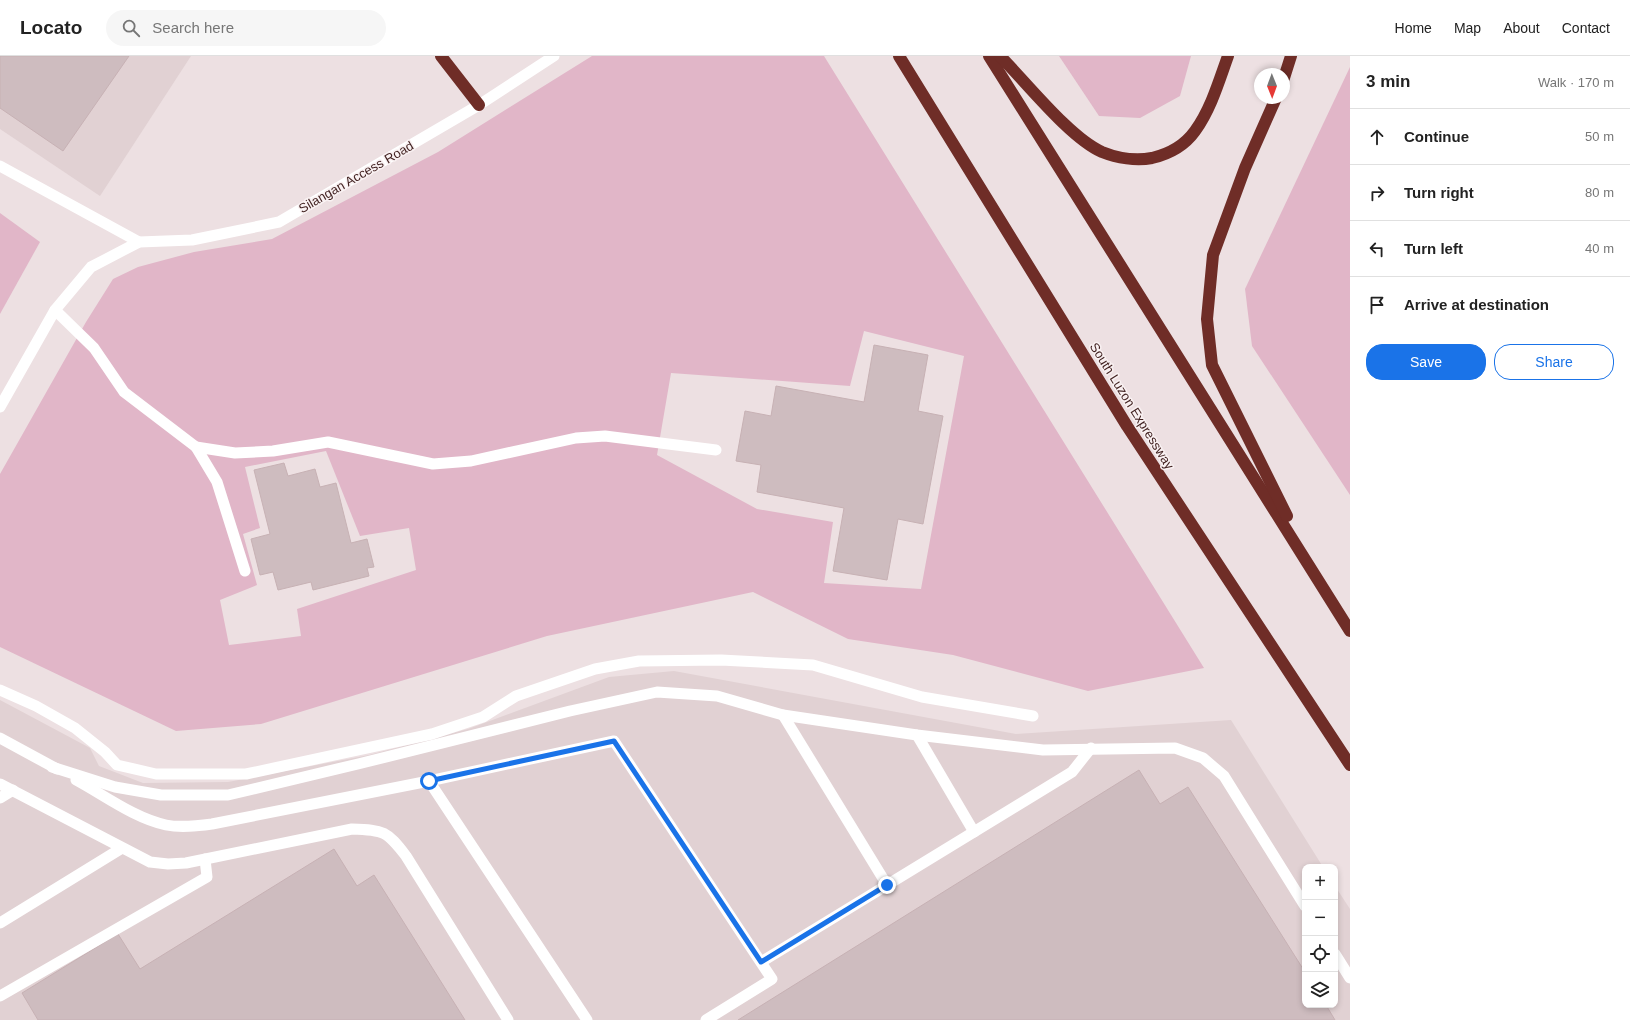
<!DOCTYPE html>
<html lang="en">
<head>
<meta charset="utf-8">
<style>
  :root { --surface:#fff; --page:#f6f6f6; --text:#222; --muted:#767676; --line:#e0e0e0; --accent:#1a73e8 }
  body { margin:0; font-family:Helvetica,sans-serif; background:var(--page); color:var(--text) }
  .controls { position:absolute; right:12px; bottom:12px; display:grid; overflow:hidden; border-radius:8px; box-shadow:0 2px 6px #0003 }
  .controls button { width:36px; height:36px; display:grid; place-items:center; padding:0; border:0; border-bottom:1px solid var(--line); background:var(--surface); color:var(--text); font:20px sans-serif }
  .compass { position:absolute; left:1254px; top:12px; width:36px; height:36px; border-radius:50%; background:var(--surface); box-shadow:0 2px 6px #0003; rotate:179deg }
  .stop { position:absolute; width:12px; height:12px; margin:-9px; border:3px solid #1a73e8; border-radius:50%; background:#fff }
  .stop.end { background:#1a73e8; border-color:#fff; box-shadow:0 1px 4px #0008 }
  .list { margin:0; padding:0; list-style:none }
  h2 { display:flex; justify-content:space-between; align-items:center; height:52px; margin:0; padding:0 16px; font-size:17px }
  h2 small { font-size:13px; font-weight:400; color:var(--muted) }
  .list li { display:grid; grid-template-columns:26px 1fr auto; gap:12px; align-items:center; box-sizing:border-box; height:56px; padding:0 16px; border-top:1px solid var(--line) }
  .list b { display:block; font-size:15px; white-space:nowrap }
  .list em { font-size:13px; font-style:normal; color:var(--muted) }
  .actions { display:flex; gap:8px; padding:12px 16px }
  .actions a { flex:1; padding:9px 0; border:1px solid var(--accent); border-radius:16px; text-align:center; font-size:14px; color:var(--accent) }
  .actions .main { background:var(--accent); color:#fff }
  .icon { flex:none; width:22px; height:22px; fill:none; stroke:currentColor; stroke-width:2; stroke-linecap:round; stroke-linejoin:round }
  .map { position:relative; flex:none; width:1350px; height:964px; overflow:hidden }
  header { display:flex; align-items:center; gap:24px; box-sizing:border-box; height:56px; padding:0 20px; background:var(--surface); border-bottom:1px solid var(--line) }
  header strong { font-size:19px }
  nav { display:flex; gap:22px; margin-inline-start:auto; font-size:14px }
  .search { width:280px; height:36px; background:var(--page); display:flex; align-items:center; gap:10px; box-sizing:border-box; padding:0 14px; border-radius:22px; color:var(--muted); font-size:15px }
  main { display:flex }
  aside { flex:1; background:var(--surface) }
  .map>svg:first-child { display:block }
</style>
</head>
<body>
<header>
<strong>Locato</strong>
<div class="search"><svg class="icon" aria-label="search" viewBox="0 0 24 24"><circle cx="10" cy="10" r="6"/><path d="M15 15l6 6"/></svg>Search here</div>
<nav><a>Home</a><a>Map</a><a>About</a><a>Contact</a></nav>
</header>
<main>
<div class="map">
<svg width="1350" height="964" viewBox="0 0 1350 964">
  <rect width="100%" height="100%" fill="#ede0e2"/>
  <!-- built -->
  <g fill="#e1d1d3">
    <path d="M0,0h191l-91,140 -100,-67z"/>
    <path d="M674,615l342,63 215,-14 92,147h-18v138h30v-119l15,23v111h-1350v-320l90,48 9,18 44,17 85,-1 141,-27 99,-26 141,-52z"/>
  </g>
  <!-- green -->
  <g fill="#e1b6c8" fill-rule="evenodd">
    <path d="M592,0h232l380,612 -116,23 -135,-36 -105,-16 -95,-47 -206,44 -286,88 -85,7 -176,-84v-173l86,-152 27,-43 25,-12 56,-15 78,-13 166,-87zM864,275l100,25 -43,233 -97,-6 9,-61 -76,-13 -100,-54 14,-82 179,13zM326,395l34,85 49,-8 7,42 -119,39 4,27 -72,9 -9,-45 37,-15 -14,-51 17,-6 -15,-61z"/>
    <path d="M1059,0h132l-11,40 -40,22 -41,-2z"/>
    <path d="M1350,11v428l-98,-149 -7,-57z"/>
    <path d="M0,157l40,29 -40,72z"/>
  </g>
  <!-- building -->
  <g fill="#cebcbf" stroke="#c7b1b4">
    <path d="M0,0h129l-66,95 -63,-43z"/>
    <path d="M874,289l54,10 -10,56 25,5 -20,108 -25,-5 -11,61 -54,-9 11,-63 -87,-16 4,-27 -25,-4 9,-50 26,5 5,-30 88,16z"/>
    <path d="M284,407l4,13 27,-7 5,18 16,-4 15,60 16,-4 7,28 -7,1 2,8 -56,14 -2,-8 -33,8 -5,-18 -13,3 -9,-36 19,-5 -16,-64z"/>
    <path d="M1139,714l21,34 28,-17 117,185v33h21l9,15h-597z"/>
    <path d="M334,793l23,37 17,-11 91,145h-427l-16,-27 96,-59 22,35z"/>
  </g>
  <g fill="none" stroke-linecap="round" stroke-linejoin="round">
    <!-- service -->
    <g stroke="#fff" stroke-width="11">
      <path d="M55,254l39,38 30,44 72,55 21,35 28,89"/>
      <path d="M196,391l39,6 38,-2 55,-9 105,22 38,-3 105,-23 29,-2 111,14"/>
      <path d="M783,659l104,170"/>
      <path d="M917,679l57,97"/>
      <path d="M0,682l57,31"/>
      <path d="M52,711l63,20 46,8h67l130,-31 212,-53 87,-19 60,4 66,19 134,20 126,15 132,-2 28,10 21,18 81,130"/>
      <path d="M76,724c28,15 58,38 90,45 15,3 31,1 46,-1l217,-43 185,-40 158,238 -66,41"/>
      <path d="M429,725l158,239"/>
      <path d="M0,728l150,78 18,2 18,-1 166,-34c32,1 35,2 54,27l102,164"/>
      <path d="M0,742l13,-8"/>
      <path d="M0,867l122,-75"/>
      <path d="M1335,898l15,24"/>
      <path d="M761,906l311,-190 19,-24"/>
      <path d="M0,940l207,-119 -2,-18"/>
    </g>
    <!-- minor -->
    <g stroke="#fff" stroke-width="11">
      <path d="M0,110l139,76"/>
      <path d="M0,351l55,-97 36,-43 48,-25 53,-2 87,-18 200,-117"/>
      <path d="M0,634l36,16 39,22 30,24 12,13 39,9h90l186,-40 51,-17 33,-21 79,-27 44,-8 82,-1 92,5 109,32 111,19"/>
    </g>
    <!-- tertiary -->
    <path stroke="#fff" stroke-width="11" d="M479,49l75,-49"/>
    <!-- motorway -->
    <g stroke="#6f2d27" stroke-width="12">
      <path d="M441,0l38,49"/>
      <path d="M899,0l228,370 223,339"/>
      <path d="M989,0l361,575"/>
      <path d="M1000,0c26,26 70,82 102,96 15,6 34,9 50,6 17,-4 33,-13 43,-27 16,-22 24,-50 33,-75"/>
      <path d="M1284,22l7,-22"/>
      <path d="M1276,42l-31,70 -32,87 -6,64 5,46 75,151"/>
    </g>
  </g>
  <g fill="none" stroke-linecap="round" stroke-linejoin="round">
    <!-- route -->
    <path stroke="#1a73e8" stroke-width="5" d="M429,725l185,-40 147,221 126,-77"/>
  </g>
  <g text-anchor="middle" dominant-baseline="central" stroke-width="3" stroke-linejoin="round" paint-order="stroke">
    <!-- street labels -->
    <g font-size="13" fill="#3f1f1e" stroke="#f9f1f2">
      <text transform="translate(356 121) rotate(-30)">Silangan Access Road</text>
      <text transform="translate(1132 350) rotate(58)">South Luzon Expressway</text>
    </g>
  </g>
</svg>
<div class="controls">
<button>+</button>
<button>−</button>
<button><svg class="icon" aria-label="locate" viewBox="0 0 24 24"><circle cx="12" cy="12" r="6"/><path d="M12 2v4M12 18v4M2 12h4M18 12h4"/></svg></button>
<button><svg class="icon" aria-label="layers" viewBox="0 0 24 24"><path d="M12 4l9 5-9 5-9-5zM3 14l9 5 9-5"/></svg></button>
</div>
<svg class="compass" viewBox="-18 -18 36 36"><path d="M0-13l5 13h-10z" fill="#e53935"/><path d="M0 13l5-13h-10z" fill="#767676"/></svg>
<div class="stop" style="left:429px;top:725px"></div>
<div class="stop end" style="left:887px;top:829px"></div>
</div>
<aside>
<h2>3 min<small>Walk · 170 m</small></h2>
<ul class="list">
<li><svg class="icon" aria-label="ahead" viewBox="0 0 24 24"><path d="M12 20V5M6 11l6-6 6 6"/></svg><div><b>Continue</b></div><em>50 m</em></li>
<li><svg class="icon" aria-label="right" viewBox="0 0 24 24"><path d="M7 20v-9h11M14 6l5 5-5 5"/></svg><div><b>Turn right</b></div><em>80 m</em></li>
<li><svg class="icon" aria-label="left" viewBox="0 0 24 24"><path d="M17 20v-9H6M10 6l-5 5 5 5"/></svg><div><b>Turn left</b></div><em>40 m</em></li>
<li><svg class="icon" aria-label="arrive" viewBox="0 0 24 24"><path d="M6 21V4h12l-3 4 3 4H6"/></svg><div><b>Arrive at destination</b></div></li>
</ul>
<div class="actions"><a class="main">Save</a><a>Share</a></div>
</aside>
</main>
</body>
</html>
